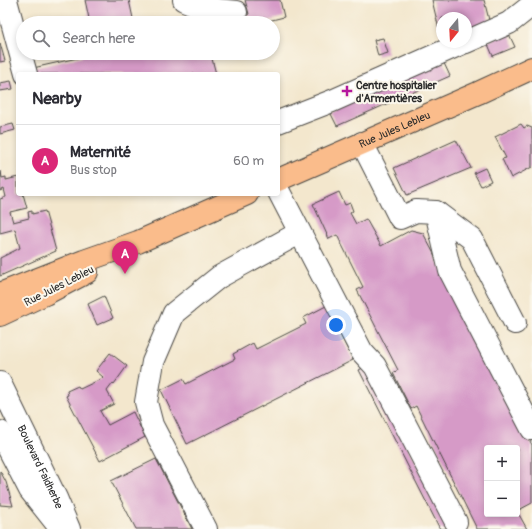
<!DOCTYPE html>
<html lang="en">
<head>
<meta charset="utf-8">
<style>
  :root { --surface:#fff; --page:#f7f7f7; --text:#2b2b33; --muted:#7c7c81; --line:#e1e1e2; --accent:#db2777 }
  body { margin:0; font-family:Pangolin,sans-serif; background:var(--page); color:var(--text) }
  .controls { position:absolute; right:12px; bottom:12px; display:grid; overflow:hidden; border-radius:4px; box-shadow:0 2px 6px #0003 }
  .controls button { width:36px; height:36px; display:grid; place-items:center; padding:0; border:0; border-bottom:1px solid var(--line); background:var(--surface); color:var(--text); font:20px sans-serif }
  .compass { position:absolute; left:436px; top:12px; width:36px; height:36px; border-radius:50%; background:var(--surface); box-shadow:0 2px 6px #0003; rotate:198deg }
  .you { position:absolute; left:336px; top:325px; width:14px; height:14px; margin:-10px; border:3px solid #fff; border-radius:50%; background:#1a73e8; box-shadow:0 0 0 6px #1a73e833 }
  .badge { display:grid; place-items:center; width:26px; height:26px; border-radius:50%; background:var(--accent); color:#fff; font-size:13px; font-weight:700 }
  .pin { position:absolute; translate:-50% -33px; filter:drop-shadow(0 1px 2px #0008) }
  .pin::after { content:''; position:absolute; top:21px; width:14px; height:12px; background:inherit; clip-path:polygon(0 0,100% 0,50% 100%) }
  .list { margin:0; padding:0; list-style:none }
  h2 { display:flex; justify-content:space-between; align-items:center; height:52px; margin:0; padding:0 16px; font-size:17px }
  h2 small { font-size:13px; font-weight:400; color:var(--muted) }
  .list li { display:grid; grid-template-columns:26px 1fr auto; gap:12px; align-items:center; box-sizing:border-box; height:72px; padding:0 16px; border-top:1px solid var(--line) }
  .list b { display:block; font-size:15px; white-space:nowrap }
  .list p { margin:0; font-size:13px; white-space:nowrap; color:var(--muted) }
  .list em { font-size:13px; font-style:normal; color:var(--muted) }
  .icon { flex:none; width:22px; height:22px; fill:none; stroke:currentColor; stroke-width:2; stroke-linecap:round; stroke-linejoin:round }
  .map { position:relative; flex:none; width:532px; height:529px; overflow:hidden }
  .search { position:absolute; background:var(--surface); box-shadow:0 2px 6px #0003; left:16px; top:16px; width:264px; height:44px; display:flex; align-items:center; gap:10px; box-sizing:border-box; padding:0 14px; border-radius:22px; color:var(--muted); font-size:15px }
  .panel { position:absolute; background:var(--surface); box-shadow:0 2px 6px #0003; left:16px; top:72px; width:264px; height:124px; border-radius:4px }
  .map>svg:first-child { display:block }
</style>
</head>
<body>
<div class="map">
<svg width="532" height="529" viewBox="0 0 532 529">
  <rect width="100%" height="100%" fill="#fbf7ec"/>
  <filter id="ink" filterUnits="userSpaceOnUse"><feTurbulence type="fractalNoise" baseFrequency=".025" numOctaves="2"/><feDisplacementMap in="SourceGraphic" scale="8" xChannelSelector="R" yChannelSelector="G"/><feConvolveMatrix kernelMatrix="1 2 1 2 8 2 1 2 1" color-interpolation-filters="sRGB"/></filter>
  <filter id="wash" filterUnits="userSpaceOnUse"><feTurbulence type="fractalNoise" baseFrequency=".012" numOctaves="4" result="noise"/><feDisplacementMap in="SourceGraphic" scale="16" xChannelSelector="R" yChannelSelector="G"/><feGaussianBlur stdDeviation="0.9" result="paint"/><feColorMatrix in="noise" values="0 0 0 0 0 0 0 0 0 0 0 0 0 0 0 0 0 1.4 0 .05"/><feComposite in="paint" operator="in"/></filter>
  <g filter="url(#wash)">
    <rect width="100%" height="100%" fill="#f3e7cd"/>
    <g id="blocks">
      <!-- building -->
      <g fill="#d69ac7" fill-rule="evenodd">
        <path d="M85,0h44l5,23h-44z"/>
        <path d="M245,0h35l4,17 -24,6h-27l16,-9z"/>
        <path d="M432,0h52l6,24 -24,6v-12h-24l-1,20z"/>
        <path d="M508,32l7,15 -22,9 -6,-14z"/>
        <path d="M383,38l5,15 -10,3 -4,-16z"/>
        <path d="M0,43l5,18 -5,1z"/>
        <path d="M81,53h136l-6,2 5,19h-181l-2,-6 49,-11z"/>
        <path d="M443,61l7,15 -113,50 -7,-14z"/>
        <path d="M11,81l2,8 -13,2v-8z"/>
        <path d="M13,124l2,6 -15,4v-7z"/>
        <path d="M521,124l3,4 3,-2 5,2v39l-21,11 -9,-19 4,-1 -11,-21z"/>
        <path d="M456,140l15,28 -64,27 -13,-27z"/>
        <path d="M485,168l6,13 -10,5 -7,-13z"/>
        <path d="M1,171l1,7 4,-1v3l12,-3v17h5l4,14 -17,4 3,10 16,-4 -1,-6 4,-1v3l13,-3 11,40 -56,25v-18l20,-10 -5,-19 -15,4v-34l6,-2 -2,-8 -4,2z"/>
        <path d="M339,192l6,13 5,-2 3,8 -3,2 6,11 10,-5 15,27 30,-16 12,3 64,122 45,90v58l-15,8 10,18h-50l-61,-123 -5,3 -18,-36 5,-3 -41,-80 6,-3 -26,-52 -8,4 -16,-35zM487,448h30v66h-30z"/>
        <path d="M104,296l9,22 -16,7 -9,-21z"/>
        <path d="M326,306l27,54 -166,84 -26,-54 22,-11 3,5 49,-25 -2,-5 20,-11 3,6 50,-25 -3,-6z"/>
        <path d="M110,353l17,13 -13,18 -1,-1 -6,8 7,13 -14,7 8,14 25,-13 12,25 -45,24 -34,-65 2,-1 -1,-4 11,-5 2,3 21,-10 2,-2 -7,-6z"/>
        <path d="M368,365l81,164h-9l-81,-159z"/>
        <path d="M156,459l36,70h-56l-11,-21 -14,-27z"/>
        <path d="M0,471l6,11 7,24 -13,-1z"/>
      </g>
    </g>
  </g>
  <g filter="url(#ink)">
    <use href="#blocks" fill-opacity="0" stroke="#494743" stroke-width="1"/>
    <g fill="none" stroke-linecap="round" stroke-linejoin="round">
      <!-- minor casing -->
      <g stroke="#494743" stroke-width="24">
        <g id="minor">
          <path d="M6,0l20,74"/>
          <path d="M184,0l22,9 30,3"/>
          <path d="M466,42l43,-19 23,-18"/>
          <path d="M278,122l54,-21 133,-59"/>
          <path d="M362,143l38,75 16,-7 20,1 36,27 43,84"/>
          <path d="M278,190l84,162 13,14 81,156"/>
          <path d="M436,212l14,59 82,158"/>
          <path id="s1" d="M0,383l56,115 13,31"/>
          <path d="M0,432l30,58 31,39"/>
          <path d="M206,529l-54,-104 -6,-23 7,-40 21,-49 45,-36 80,-44"/>
        </g>
      </g>
      <!-- major casing -->
      <g stroke="#494743" stroke-width="24">
        <g id="major">
          <path id="s2" d="M278,180l200,-87 54,-25"/>
          <path d="M0,294l84,-33 54,-19 109,-48"/>
          <path d="M0,315l45,-21 42,-22"/>
        </g>
      </g>
      <!-- minor -->
      <use href="#minor" stroke="#fff" stroke-width="22"/>
      <!-- major -->
      <use href="#major" stroke="#fabc8b" stroke-width="22"/>
    </g>
  </g>
  <!-- markers -->
  <path fill="#b5179e" stroke="#fbf7ec" stroke-width="1.5" d="M345 85h4v4h4v4h-4v4h-4v-4h-4v-4h4z"/>
  <g text-anchor="middle" dominant-baseline="central" stroke-width="4" stroke-linejoin="round" paint-order="stroke">
    <!-- poi labels -->
    <g font-size="11" font-weight="bold" fill="#2b2b2b" stroke="#fbf7ec" text-anchor="start">
      <text x="356" y="85">Centre hospitalier<tspan x="356" dy="13">d'Armentières</tspan></text>
    </g>
    <!-- street labels -->
    <g font-size="11" fill="#2b2b2b" stroke="#fbf7ec">
      <text stroke="none"><textPath href="#s2" startOffset="127">Rue Jules Lebleu</textPath></text>
      <text transform="translate(59 286) rotate(-27)">Rue Jules Lebleu</text>
      <text stroke="none"><textPath href="#s1" startOffset="93">Boulevard Faidherbe</textPath></text>
    </g>
  </g>
</svg>
<div class="controls">
<button>+</button>
<button>−</button>
</div>
<svg class="compass" viewBox="-18 -18 36 36"><path d="M0-13l5 13h-10z" fill="#e53935"/><path d="M0 13l5-13h-10z" fill="#7c7c81"/></svg>
<div class="you"></div>
<div class="pin badge" style="left:125px;top:274px">A</div>
<div class="search"><svg class="icon" aria-label="search" viewBox="0 0 24 24"><circle cx="10" cy="10" r="6"/><path d="M15 15l6 6"/></svg>Search here</div>
<section class="panel">
<h2>Nearby<small></small></h2>
<ul class="list">
<li><span class="badge">A</span><div><b>Maternité</b><p>Bus stop</p></div><em>60 m</em></li>
</ul>
</section>
</div>
</body>
</html>
